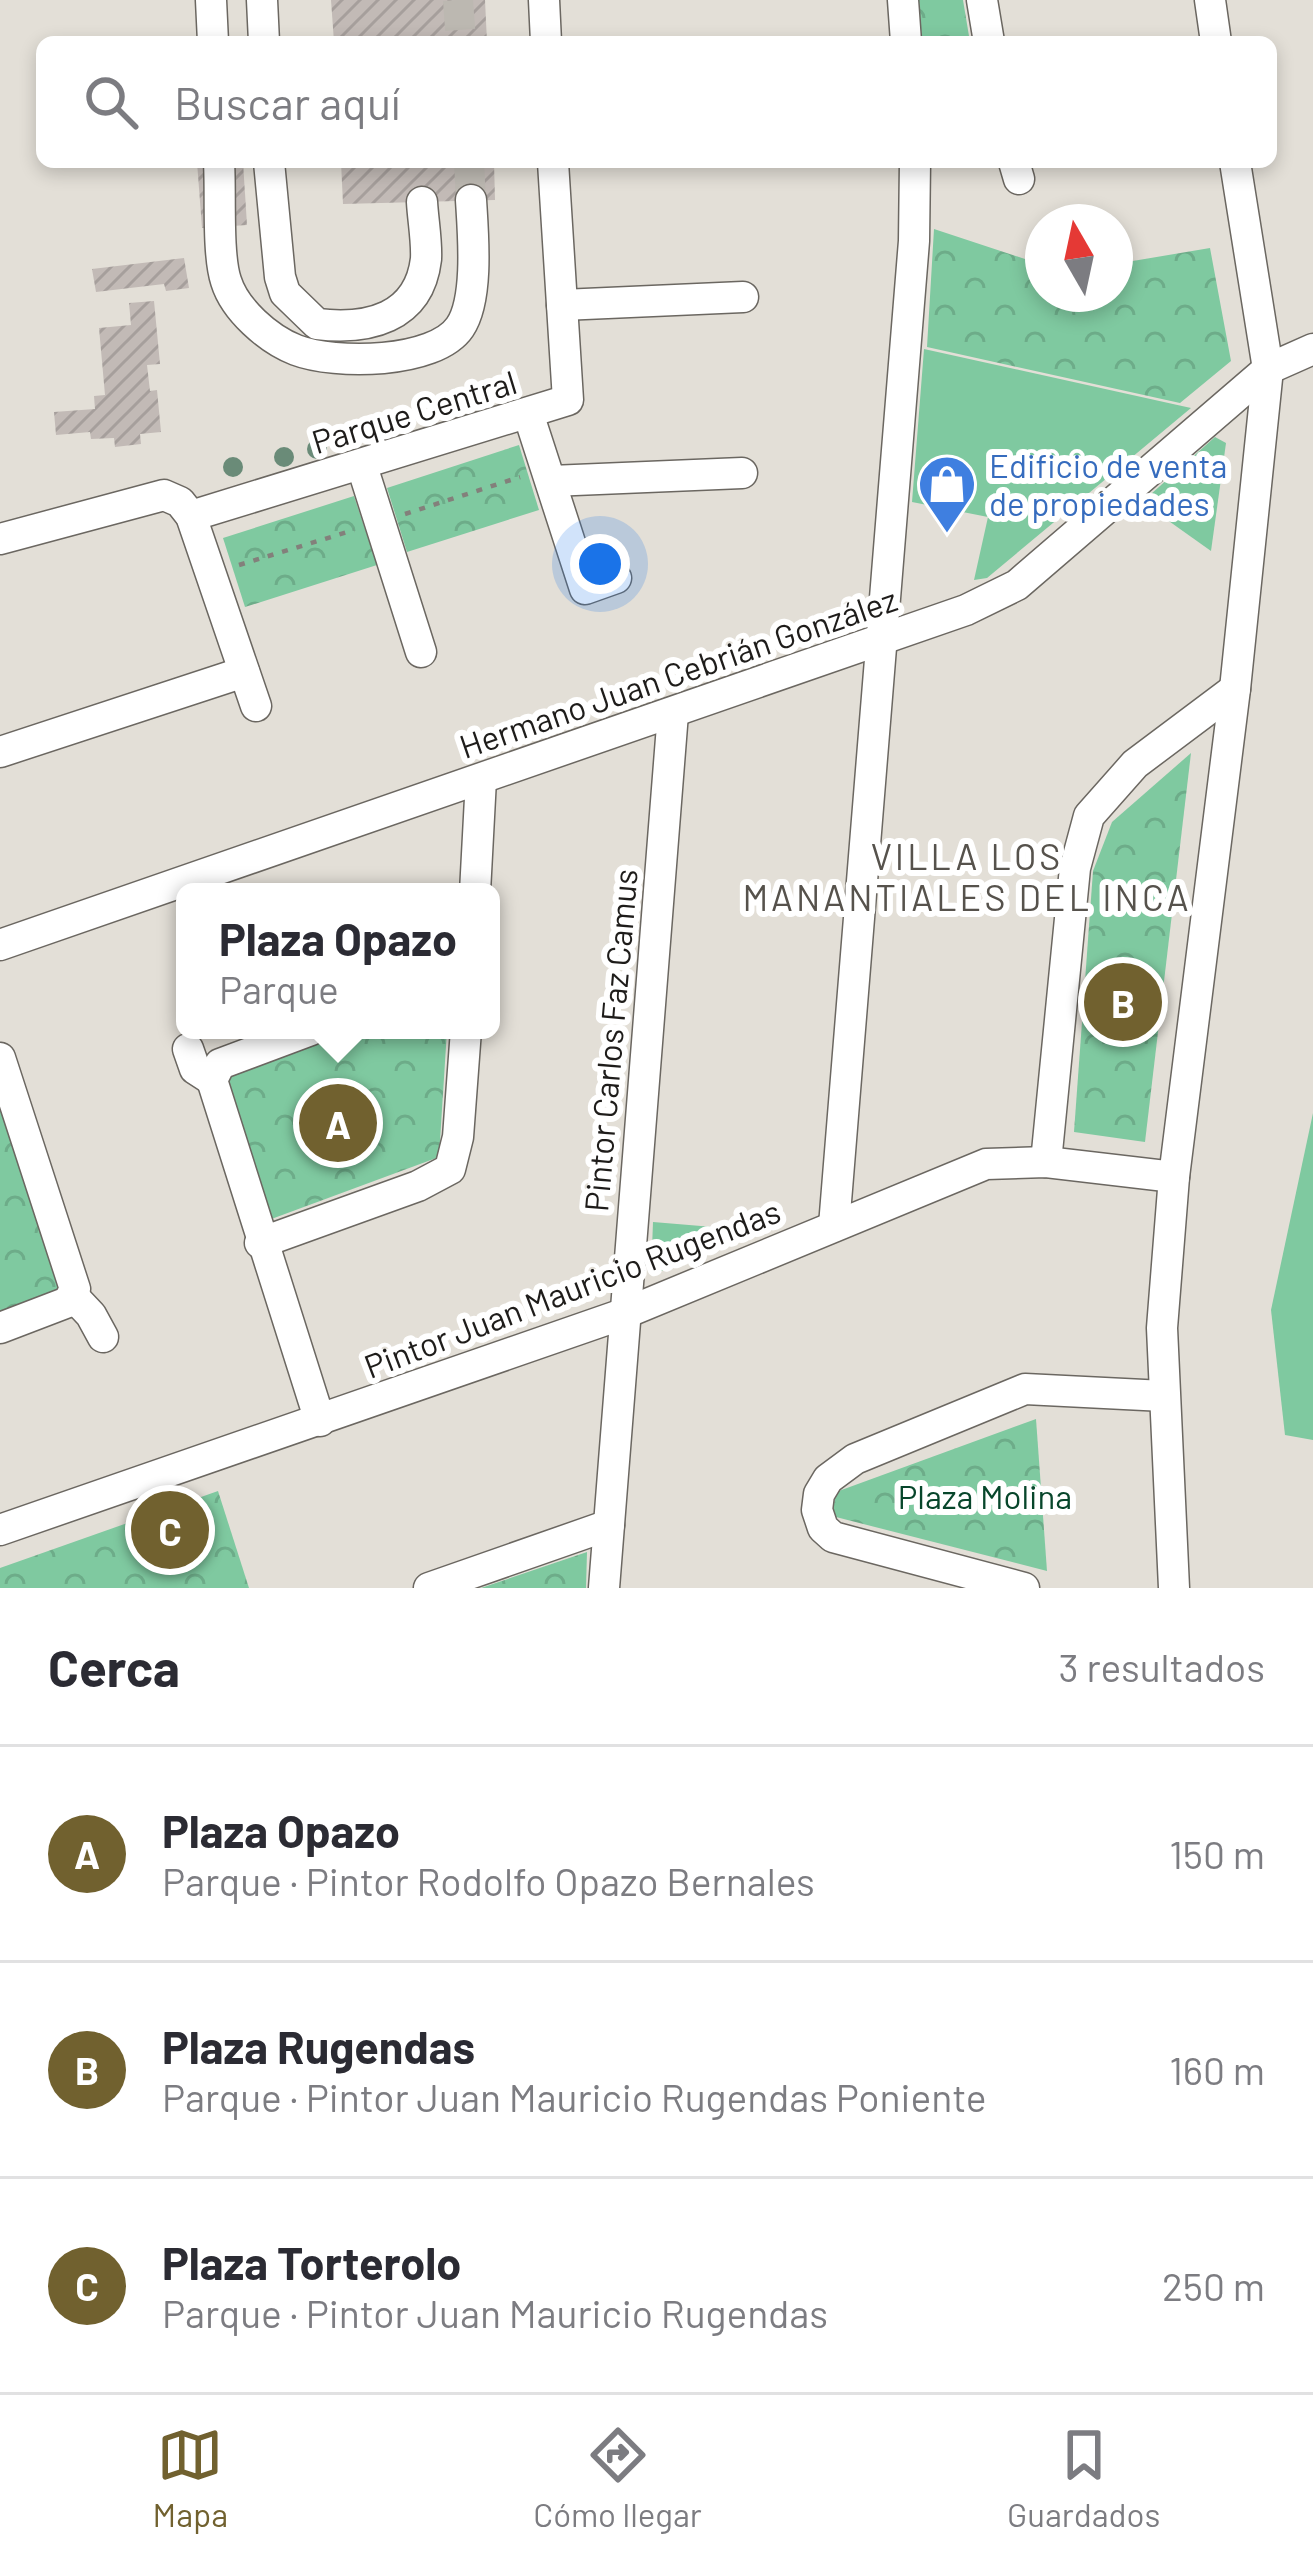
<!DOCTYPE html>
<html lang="es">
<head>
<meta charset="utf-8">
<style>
  :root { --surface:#fff; --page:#f2f2f3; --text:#2b2b33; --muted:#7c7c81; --line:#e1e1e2; --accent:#71612f }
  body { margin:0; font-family:Barlow,sans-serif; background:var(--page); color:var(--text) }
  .compass { position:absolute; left:1025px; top:204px; width:108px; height:108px; border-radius:50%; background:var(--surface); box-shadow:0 6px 18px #0003; rotate:351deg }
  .you { position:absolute; left:600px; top:564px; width:42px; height:42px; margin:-30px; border:9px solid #fff; border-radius:50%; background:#1a73e8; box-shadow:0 0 0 18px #1a73e833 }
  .badge { display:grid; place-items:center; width:78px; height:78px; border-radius:50%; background:var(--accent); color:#fff; font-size:39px; font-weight:700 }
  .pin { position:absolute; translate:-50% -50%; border:6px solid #fff; box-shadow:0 3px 12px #0006 }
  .popup { position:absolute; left:176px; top:883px; width:324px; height:156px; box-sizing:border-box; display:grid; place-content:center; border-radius:18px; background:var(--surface); filter:drop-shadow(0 3px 9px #0005); font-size:39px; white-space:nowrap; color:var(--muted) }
  .popup b { font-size:45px; color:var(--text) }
  .popup::after { content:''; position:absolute; left:50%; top:100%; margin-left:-24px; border:24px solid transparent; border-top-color:var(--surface) }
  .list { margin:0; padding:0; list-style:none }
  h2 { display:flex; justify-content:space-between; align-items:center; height:156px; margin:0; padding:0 48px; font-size:51px }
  h2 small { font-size:39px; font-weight:400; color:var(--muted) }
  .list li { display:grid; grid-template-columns:78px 1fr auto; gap:36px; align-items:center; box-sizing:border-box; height:216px; padding:0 48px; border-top:3px solid var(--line) }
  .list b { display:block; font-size:45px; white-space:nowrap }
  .list p { margin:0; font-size:39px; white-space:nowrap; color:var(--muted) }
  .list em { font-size:39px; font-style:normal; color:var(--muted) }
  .icon { flex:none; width:66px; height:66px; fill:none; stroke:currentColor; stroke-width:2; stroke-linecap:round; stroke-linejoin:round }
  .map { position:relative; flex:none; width:1313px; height:1588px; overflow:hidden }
  .search { position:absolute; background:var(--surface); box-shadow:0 6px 18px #0003; left:36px; right:36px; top:36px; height:132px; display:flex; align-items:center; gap:30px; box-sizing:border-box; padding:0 42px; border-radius:18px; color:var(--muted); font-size:45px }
  .sheet { height:804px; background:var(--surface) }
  nav { display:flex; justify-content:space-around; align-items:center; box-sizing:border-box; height:168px; border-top:3px solid var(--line); background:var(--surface); font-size:33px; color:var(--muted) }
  nav a { display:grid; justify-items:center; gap:6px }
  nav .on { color:var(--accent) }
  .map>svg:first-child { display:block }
</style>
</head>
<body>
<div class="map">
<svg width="1313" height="1588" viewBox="0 0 1313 1588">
  <defs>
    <pattern id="park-crowns" width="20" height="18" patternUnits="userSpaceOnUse" patternTransform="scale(3)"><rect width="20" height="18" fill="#7fc9a0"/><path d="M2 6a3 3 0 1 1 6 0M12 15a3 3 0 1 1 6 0" fill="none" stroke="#6dac89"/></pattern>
    <pattern id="building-hatch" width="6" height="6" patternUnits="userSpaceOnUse" patternTransform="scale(3)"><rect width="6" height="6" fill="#c2bab6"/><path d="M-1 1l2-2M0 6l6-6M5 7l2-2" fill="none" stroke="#a69f9c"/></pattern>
  </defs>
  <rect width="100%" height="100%" fill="#e3dfd7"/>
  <!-- grass -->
  <g fill="#7fc9a0">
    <path d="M924,349l267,59 -204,170 -13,2 14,-63 -76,-15z"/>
    <path d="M1215,437l11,6 -15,108 -69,-49z"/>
    <path d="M1313,1113v327l-28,-5 -14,-125z"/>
    <path d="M653,1222l108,9 -110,44z"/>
  </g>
  <!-- park -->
  <g fill="url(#park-crowns)">
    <path d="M919,0h44l7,42h-48z"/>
    <path d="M934,229l109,36v29h72v-30l95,-16 21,113 -51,42 -253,-56z"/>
    <path d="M519,445l20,65 -132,42 -20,-64z"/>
    <path d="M354,496l23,69 -132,42 -22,-69z"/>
    <path d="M1191,753l-46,389 -71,-10 19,-261 19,-49z"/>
    <path d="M363,1030h84l-8,127 -173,64 -42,-132 7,-17z"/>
    <path d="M0,1090l67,197 -67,24z"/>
    <path d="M1036,1419l11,152 -215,-55 4,-24z"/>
    <path d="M218,1491l31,97h-249v-20z"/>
    <path d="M587,1552l-1,36h-105z"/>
  </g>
  <!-- building -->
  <g fill="url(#building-hatch)">
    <path d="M331,0h154l2,42h-153z"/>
    <path d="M197,162h46l4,63 -45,3z"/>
    <path d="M341,162h153l1,38 -152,4z"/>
    <path d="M184,258l5,30 -23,3 -2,-7 -68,8 -4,-23z"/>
    <path d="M154,301l6,63 -13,1 3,26 7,-1 4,42 -21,2 1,10 -26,3 -1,-9 -23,1 -1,-7 -34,3 -2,-23 41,-3 -1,-13 11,-1 -6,-67 32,-3 -2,-22z"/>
  </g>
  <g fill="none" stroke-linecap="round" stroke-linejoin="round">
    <!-- minor-tunnel -->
    <g stroke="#bcb8b1" stroke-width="30" stroke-dasharray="30 15" stroke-linecap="butt">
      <path d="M458,0l3,42"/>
      <path d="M469,162l2,38"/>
    </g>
    <!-- minor casing -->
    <g stroke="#6b6761" stroke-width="33">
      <g id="minor">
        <path d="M211,0l2,42"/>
        <path d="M262,0l2,42"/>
        <path d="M544,0l2,42"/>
        <path d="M903,0l3,42"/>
        <path d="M982,0l7,42"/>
        <path d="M1210,0l6,42"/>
        <path d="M219,162c2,31 -2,92 7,119 9,29 42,58 70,69 39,15 139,14 164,-23 19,-28 13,-94 11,-127"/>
        <path d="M269,162l11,115 5,16 32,31c50,6 102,-5 109,-65 1,-18 -3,-39 -4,-57"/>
        <path d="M1014,162l5,17"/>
        <path d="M562,305l181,-8"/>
        <path d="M528,413l57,176 31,-11"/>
        <path d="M362,466l59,186"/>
        <path d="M551,481l191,-8"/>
        <path d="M191,516l377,-116 -15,-238"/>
        <path d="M0,539l164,-44 16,7 11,14 65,190"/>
        <path d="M0,752l244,-80"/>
        <path d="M475,892l6,-113"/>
        <path d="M0,945l966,-335 51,-25 251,-216 45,-20"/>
        <path d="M311,1030l-91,34 -8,16 108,341"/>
        <path d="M188,1049l7,20 17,11"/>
        <path d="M0,1058l75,231 -7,13 -68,26"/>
        <path d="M1046,1162l29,-294 14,-52 46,-52 100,-75"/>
        <path d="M834,1226l80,-985 1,-79"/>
        <path d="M260,1243l158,-57 32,-17 8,-32 8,-107"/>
        <path d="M74,1297l17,18 12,22"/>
        <path d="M0,1530l623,-216 363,-150 60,-2 128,15"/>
        <path d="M429,1588l180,-63"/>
        <path d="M604,1588l69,-875"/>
        <path d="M1024,1588l-191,-51 -10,-9 -6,-18 2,-16 9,-15 27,-20 170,-70 139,7"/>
        <path d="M1174,1588l-12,-260 12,-151 61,-488 33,-320 -33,-207"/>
      </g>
    </g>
    <!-- path -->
    <g stroke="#83807b" stroke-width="4.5" stroke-dasharray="6 9" stroke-linecap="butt">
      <path d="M405,514l115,-37"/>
      <path d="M239,565l115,-35"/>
    </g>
    <!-- minor -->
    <use href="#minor" stroke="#fff" stroke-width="30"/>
  </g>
  <!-- trees -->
  <g fill="#6a8b78">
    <circle cx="483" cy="394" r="10"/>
    <circle cx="373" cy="430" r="10"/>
    <circle cx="317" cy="449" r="10"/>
    <circle cx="284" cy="457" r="10"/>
    <circle cx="233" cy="467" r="10"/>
  </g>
  <!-- icons -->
  <defs>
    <g id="shop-pin" transform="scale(3)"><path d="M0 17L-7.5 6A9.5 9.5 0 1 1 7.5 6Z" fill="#3f7fe0" stroke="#fff"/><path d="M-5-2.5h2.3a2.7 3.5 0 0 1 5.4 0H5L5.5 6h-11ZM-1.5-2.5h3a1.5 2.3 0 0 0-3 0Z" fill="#fff"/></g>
  </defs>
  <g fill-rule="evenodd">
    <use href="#shop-pin" x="947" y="484"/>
  </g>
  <g text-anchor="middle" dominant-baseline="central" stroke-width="12" stroke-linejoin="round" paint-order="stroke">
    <!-- street labels -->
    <g font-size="33" fill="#1e1c1a" stroke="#fff">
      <text transform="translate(414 411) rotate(-17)">Parque Central</text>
      <text transform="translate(678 672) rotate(-19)">Hermano Juan Cebrián González</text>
      <text transform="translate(610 1040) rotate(-85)">Pintor Carlos Faz Camus</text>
      <text transform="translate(572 1288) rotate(-21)">Pintor Juan Mauricio Rugendas</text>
    </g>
    <!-- shop labels -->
    <g font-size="33" fill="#366cbe" stroke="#fff" text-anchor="start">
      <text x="989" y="465">Edificio de venta<tspan x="989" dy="38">de propiedades</tspan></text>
    </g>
    <!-- park labels -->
    <g font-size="33" fill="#07462b" stroke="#fff">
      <text x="985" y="1496">Plaza Molina</text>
    </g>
    <!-- neighbourhood labels -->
    <g font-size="36" letter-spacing="3" fill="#56524c" stroke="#fff">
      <text x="967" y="855">VILLA LOS<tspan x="967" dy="41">MANANTIALES DEL INCA</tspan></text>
    </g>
  </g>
</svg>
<svg class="compass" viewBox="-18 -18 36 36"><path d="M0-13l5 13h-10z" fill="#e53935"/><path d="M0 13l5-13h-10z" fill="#7c7c81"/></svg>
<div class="you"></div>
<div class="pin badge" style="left:338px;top:1123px">A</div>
<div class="popup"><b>Plaza Opazo</b>Parque</div>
<div class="pin badge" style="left:1123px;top:1002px">B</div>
<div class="pin badge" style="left:170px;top:1530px">C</div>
<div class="search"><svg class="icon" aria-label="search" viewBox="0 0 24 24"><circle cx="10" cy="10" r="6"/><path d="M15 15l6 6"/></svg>Buscar aquí</div>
</div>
<section class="sheet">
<h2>Cerca<small>3 resultados</small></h2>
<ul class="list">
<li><span class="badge">A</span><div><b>Plaza Opazo</b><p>Parque · Pintor Rodolfo Opazo Bernales</p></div><em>150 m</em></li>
<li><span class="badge">B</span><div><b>Plaza Rugendas</b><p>Parque · Pintor Juan Mauricio Rugendas Poniente</p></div><em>160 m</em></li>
<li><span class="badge">C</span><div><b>Plaza Torterolo</b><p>Parque · Pintor Juan Mauricio Rugendas</p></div><em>250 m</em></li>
</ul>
</section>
<nav>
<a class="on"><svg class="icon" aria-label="map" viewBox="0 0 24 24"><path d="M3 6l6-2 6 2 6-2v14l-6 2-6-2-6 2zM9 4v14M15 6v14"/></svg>Mapa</a>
<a><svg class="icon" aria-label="directions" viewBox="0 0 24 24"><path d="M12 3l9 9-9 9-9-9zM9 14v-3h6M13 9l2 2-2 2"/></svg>Cómo llegar</a>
<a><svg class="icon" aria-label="saved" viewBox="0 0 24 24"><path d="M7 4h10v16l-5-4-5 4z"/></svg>Guardados</a>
</nav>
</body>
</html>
